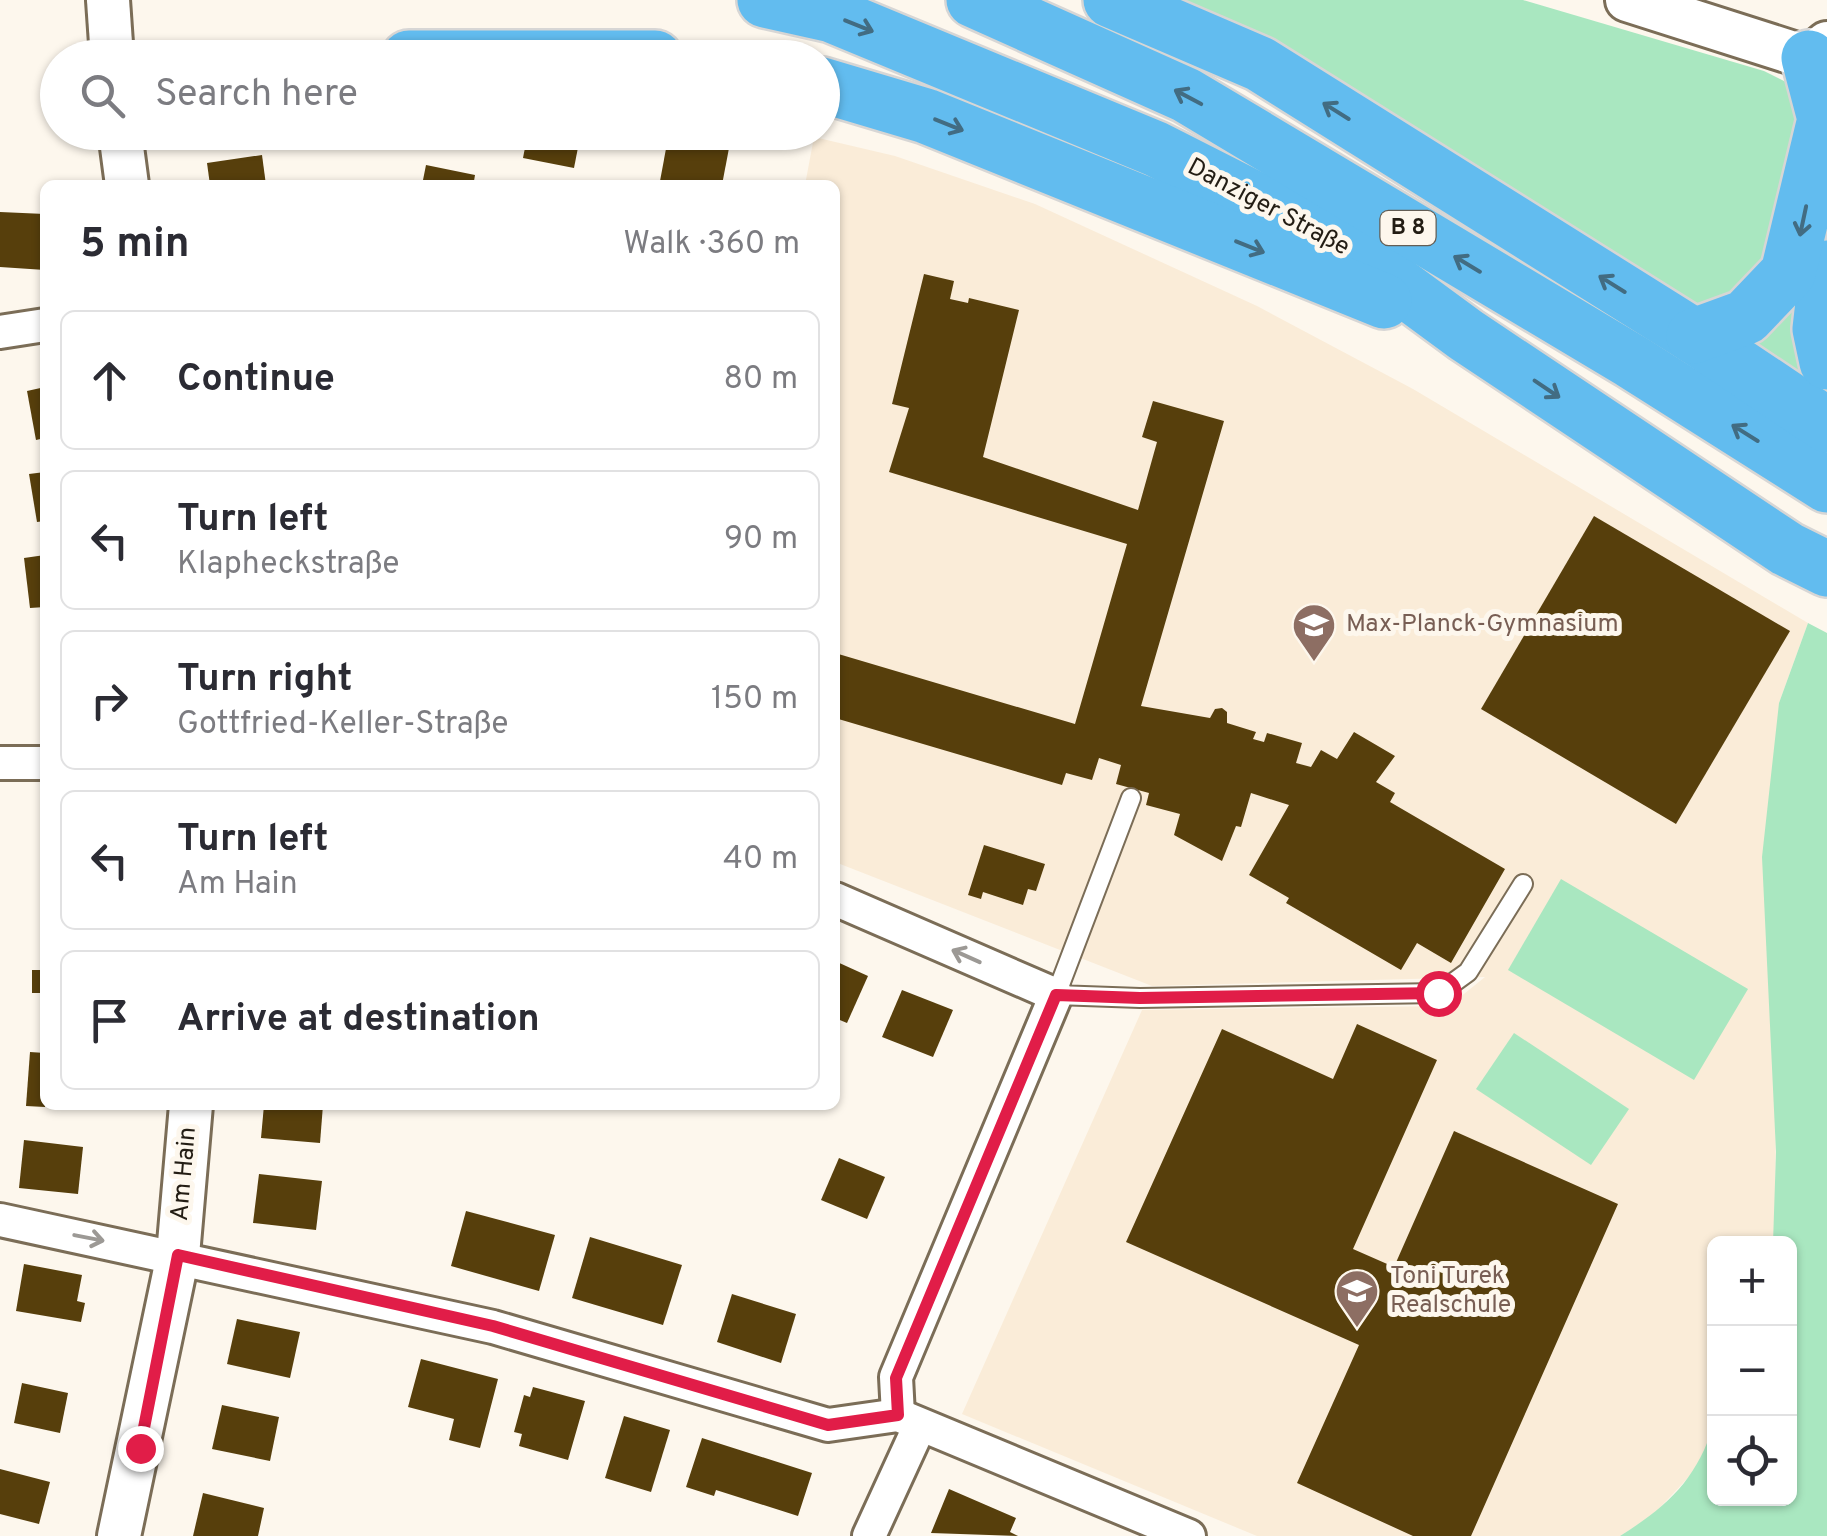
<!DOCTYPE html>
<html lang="en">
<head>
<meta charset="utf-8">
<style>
  :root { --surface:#fff; --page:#f2f2f3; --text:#2b2b33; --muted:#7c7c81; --line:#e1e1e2 }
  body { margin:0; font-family:Overpass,sans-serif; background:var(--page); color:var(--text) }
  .controls { position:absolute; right:30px; bottom:30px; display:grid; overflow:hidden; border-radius:15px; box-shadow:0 2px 8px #0004 }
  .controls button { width:90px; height:90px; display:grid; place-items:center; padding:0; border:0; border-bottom:2px solid var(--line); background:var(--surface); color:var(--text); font:50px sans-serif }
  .stop { position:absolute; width:30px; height:30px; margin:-22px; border:8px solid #e11d48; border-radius:50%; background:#fff }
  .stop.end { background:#e11d48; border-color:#fff; box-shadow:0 2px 10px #0008 }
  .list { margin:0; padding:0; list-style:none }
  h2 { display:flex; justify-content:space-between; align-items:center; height:130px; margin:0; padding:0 40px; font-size:42px }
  h2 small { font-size:32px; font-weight:400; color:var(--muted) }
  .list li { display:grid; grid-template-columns:65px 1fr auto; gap:30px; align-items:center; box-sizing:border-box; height:140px; margin:0 20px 20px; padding:0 20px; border:2px solid var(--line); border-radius:15px }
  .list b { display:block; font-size:38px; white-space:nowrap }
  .list p { margin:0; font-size:32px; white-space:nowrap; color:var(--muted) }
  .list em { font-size:32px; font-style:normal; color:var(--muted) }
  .icon { flex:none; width:55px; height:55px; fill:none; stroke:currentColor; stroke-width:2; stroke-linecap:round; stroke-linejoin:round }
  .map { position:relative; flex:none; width:1827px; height:1536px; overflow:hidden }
  .search { position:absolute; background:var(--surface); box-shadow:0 2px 8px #0004; left:40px; top:40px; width:800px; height:110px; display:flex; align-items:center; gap:25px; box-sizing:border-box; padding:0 35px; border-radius:55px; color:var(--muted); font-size:38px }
  .panel { position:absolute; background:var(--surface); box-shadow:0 2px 8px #0004; left:40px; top:180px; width:800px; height:930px; border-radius:15px }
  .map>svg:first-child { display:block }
</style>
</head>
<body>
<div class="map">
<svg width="1827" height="1536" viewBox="0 0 1827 1536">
  <rect width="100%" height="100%" fill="#fdf7ed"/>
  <!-- education -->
  <path fill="#faecd8" d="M814,137l81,19 140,48 222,102 156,83 395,234 -29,80 -4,534 -2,6 -59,1v180l-13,40 -48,51 -33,21h-363l-295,-122 180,-404 307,-4 36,-29 -333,9 -317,-124v-677h-30z"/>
  <!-- green -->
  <g fill="#a9e7c0">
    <path d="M1155,0h368l241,71 26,13 14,20 -34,167 -71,49z"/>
    <path d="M1790,291l15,22 17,78 -86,-55z"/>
    <path d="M1808,623l19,10v903h-207c49,-31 76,-56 94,-112v74h76v-254l-17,-1 3,-91 -14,-295 17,-154z"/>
    <path d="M1561,879l187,110 -54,91 -186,-110z"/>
    <path d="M1514,1033l115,76 -38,56 -115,-76z"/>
  </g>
  <!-- building -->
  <g fill="#573f0c">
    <path d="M528,132h53l-7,36 -51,-10z"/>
    <path d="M668,138l61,10 -7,37 -62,-4z"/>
    <path d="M262,155l4,30h-56l-3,-22z"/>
    <path d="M426,165l49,10 -1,6 12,4h-64z"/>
    <path d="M0,212l45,2v56l-45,-3z"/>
    <path d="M924,274l30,7 -4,18 18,4 1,-5 50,12 -36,147 155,53 19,-68 -15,-5 11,-36 71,20 -83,285 69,12 5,-9 7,-1 5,4v11l29,9 -3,7 11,3 3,-9 35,10 -6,20 15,4 10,-17 16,9 17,-27 41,24 -19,26 19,11 -5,9 115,67 -54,94 -34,-20 -16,27 -115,-67 3,-5 -40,-23 40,-70 -38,-12 -10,34 -5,-1 -14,35 -48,-26 6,-21 -34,-9 3,-12 -33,-9 5,-19 -22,-7 -7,22 -26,-7 -4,12 -227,-67v-65l240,71 52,-180 -238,-72 20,-64 -17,-4z"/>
    <path d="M45,387v51l-9,2 -9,-49z"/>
    <path d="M45,472v49l-8,1 -8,-48z"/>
    <path d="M1594,516l196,115 -114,193 -195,-115z"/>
    <path d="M45,555v52l-15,1 -6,-50z"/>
    <path d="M984,845l61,19 -9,27 -8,-2 -5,16 -40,-13 -2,7 -13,-4z"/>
    <path d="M835,961l33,15 -21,47 -12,-5z"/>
    <rect x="32" y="970" width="13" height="23"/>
    <path d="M902,990l51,20 -20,47 -51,-20z"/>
    <path d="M1357,1024l80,36 -84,189 41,18 60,-136 164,73 -147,332h-58l-116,-53 62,-138 -233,-103 96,-213 111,50z"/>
    <path d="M30,1052l15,1v54l-19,-1z"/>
    <path d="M264,1105h59l-3,38 -59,-5z"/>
    <path d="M24,1140l59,7 -5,47 -59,-6z"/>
    <path d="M839,1158l46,19 -18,42 -46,-19z"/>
    <path d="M259,1174l63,7 -6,49 -63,-7z"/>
    <path d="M466,1211l89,24 -16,56 -88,-25z"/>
    <path d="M590,1237l92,28 -19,60 -91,-27z"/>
    <path d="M24,1264l58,11 -5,26 8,2 -4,19 -65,-11z"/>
    <path d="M732,1294l64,20 -15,49 -64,-21z"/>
    <path d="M237,1319l63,13 -10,46 -63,-14z"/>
    <path d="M421,1359l77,20 -18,69 -31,-8 5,-21 -46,-12z"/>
    <path d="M22,1383l46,10 -8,40 -46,-10z"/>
    <path d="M533,1387l52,14 -17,59 -49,-14 3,-12 -8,-2 10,-37 6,2z"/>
    <path d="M222,1405l57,12 -9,44 -58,-12z"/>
    <path d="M624,1416l46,14 -19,62 -46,-14z"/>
    <path d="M702,1438l110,35 -14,43 -82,-26 -2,6 -28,-9z"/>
    <path d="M0,1469l50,13 -11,42 -39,-10z"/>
    <path d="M949,1489l67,29 -6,14 8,4 -87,-3z"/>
    <path d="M203,1493l61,15 -6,28h-65z"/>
  </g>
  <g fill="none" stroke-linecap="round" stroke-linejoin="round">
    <!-- service casing -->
    <g stroke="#7b6d57" stroke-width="22">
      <path id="service" d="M1131,798l-75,197 84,3 299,-5 29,-21 55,-88"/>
    </g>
    <!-- minor casing -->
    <g stroke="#7b6d57" stroke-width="38">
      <g id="minor">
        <path d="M0,332l45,-7"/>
        <path d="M0,763h45"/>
        <path d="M835,899l221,96 -160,382 2,38"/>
        <path d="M0,1220l493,107 335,98 70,-10 291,121"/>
        <path d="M869,1536l51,-111"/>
      </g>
    </g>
    <!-- tertiary casing -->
    <g stroke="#7b6d57" stroke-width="48">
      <g id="tertiary">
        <path d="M108,0l4,58"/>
        <path d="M1627,0l182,58 18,-15"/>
        <path d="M120,132l7,53"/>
        <path d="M119,1536l59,-281 13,-150"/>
      </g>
    </g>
    <!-- trunk casing -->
    <g stroke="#d7d6d5" stroke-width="60">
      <g id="trunk">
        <path d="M765,0l67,15 324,134 185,94 125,92 321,214 40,20"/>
        <path d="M974,0l212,95 445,266 196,124"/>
        <path d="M1111,0l149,64 434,272 133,89"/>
        <path d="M409,58h246"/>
        <path d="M822,85l104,31 458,185"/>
        <path d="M1827,268l-7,61 7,33"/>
        <path d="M1694,336l52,-19 42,-44 37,-154 -16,-61"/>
      </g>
    </g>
    <!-- service -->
    <use href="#service" stroke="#fff" stroke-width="18"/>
    <!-- minor -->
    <use href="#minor" stroke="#fff" stroke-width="32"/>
    <!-- tertiary -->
    <use href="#tertiary" stroke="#fff" stroke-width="42"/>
    <!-- trunk -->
    <use href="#trunk" stroke="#62bcef" stroke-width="55"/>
  </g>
  <!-- one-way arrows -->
  <defs><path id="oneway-shaft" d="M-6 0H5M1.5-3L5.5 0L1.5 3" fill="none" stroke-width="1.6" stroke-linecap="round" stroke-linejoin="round" transform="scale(2.5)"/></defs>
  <g stroke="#426c82">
    <use href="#oneway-shaft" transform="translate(859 26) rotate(22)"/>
    <use href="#oneway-shaft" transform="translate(1188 97) rotate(-152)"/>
    <use href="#oneway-shaft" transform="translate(1336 111) rotate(-148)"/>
    <use href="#oneway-shaft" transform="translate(949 125) rotate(22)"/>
    <use href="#oneway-shaft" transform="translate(1803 221) rotate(102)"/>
    <use href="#oneway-shaft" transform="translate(1250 247) rotate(22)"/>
    <use href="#oneway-shaft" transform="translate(1467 264) rotate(-149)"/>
    <use href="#oneway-shaft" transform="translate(1612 284) rotate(-148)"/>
    <use href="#oneway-shaft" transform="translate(1547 389) rotate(34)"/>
    <use href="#oneway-shaft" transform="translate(1745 433) rotate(-148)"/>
  </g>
  <g stroke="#9c9995">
    <use href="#oneway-shaft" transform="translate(966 956) rotate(-156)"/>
    <use href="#oneway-shaft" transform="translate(89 1238) rotate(11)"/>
  </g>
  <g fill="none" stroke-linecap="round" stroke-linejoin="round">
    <!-- route -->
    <path stroke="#e11d48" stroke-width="12" d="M140,1448l38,-193 315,71 335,99 70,-10 -2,-37 160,-383 84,3 298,-5"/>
  </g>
  <!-- icons -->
  <defs>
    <g id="school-pin" transform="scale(2.25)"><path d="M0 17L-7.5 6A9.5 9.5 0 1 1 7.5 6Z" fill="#8d6e63" stroke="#fdf7ed"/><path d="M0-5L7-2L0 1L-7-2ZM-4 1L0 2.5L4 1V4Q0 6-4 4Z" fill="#fff"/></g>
  </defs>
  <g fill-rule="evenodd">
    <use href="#school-pin" x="1314" y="625"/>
    <use href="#school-pin" x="1357" y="1291"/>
  </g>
  <g text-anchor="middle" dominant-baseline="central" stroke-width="10" stroke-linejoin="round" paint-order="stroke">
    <!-- shield labels -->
    <rect fill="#fdf7ed" stroke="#645e55" stroke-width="2.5" x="1380.5" y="211" width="55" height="34" rx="8"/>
    <g font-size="22" font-weight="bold" fill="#231d14">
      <text x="1408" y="228">B 8</text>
    </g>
    <!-- street labels -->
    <g font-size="25" fill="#231d14" stroke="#fdf7ed">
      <text transform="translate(1268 208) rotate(28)">Danziger Straße</text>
      <text transform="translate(185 1174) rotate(-85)">Am Hain</text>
    </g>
    <!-- education labels -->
    <g font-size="25" fill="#785e54" stroke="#fdf7ed" text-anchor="start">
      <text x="1346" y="625">Max-Planck-Gymnasium</text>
      <text x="1390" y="1277">Toni Turek<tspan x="1390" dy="29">Realschule</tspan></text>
    </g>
  </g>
</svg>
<div class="controls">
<button>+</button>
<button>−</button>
<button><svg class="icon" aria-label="locate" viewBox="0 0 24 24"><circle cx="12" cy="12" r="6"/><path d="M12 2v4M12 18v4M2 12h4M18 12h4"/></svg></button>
</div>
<div class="stop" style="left:1438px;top:993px"></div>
<div class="stop end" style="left:140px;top:1448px"></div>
<div class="search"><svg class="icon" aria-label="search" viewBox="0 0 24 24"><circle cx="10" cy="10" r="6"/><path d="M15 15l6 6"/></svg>Search here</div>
<section class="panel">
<h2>5 min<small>Walk · 360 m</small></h2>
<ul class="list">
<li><svg class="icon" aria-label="ahead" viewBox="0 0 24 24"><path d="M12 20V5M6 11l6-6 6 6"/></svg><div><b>Continue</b></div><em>80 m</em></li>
<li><svg class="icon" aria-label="left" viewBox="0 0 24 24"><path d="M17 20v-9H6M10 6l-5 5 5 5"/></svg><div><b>Turn left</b><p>Klapheckstraße</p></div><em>90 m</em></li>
<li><svg class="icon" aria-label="right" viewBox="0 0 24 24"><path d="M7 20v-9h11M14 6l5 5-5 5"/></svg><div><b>Turn right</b><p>Gottfried-Keller-Straße</p></div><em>150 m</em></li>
<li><svg class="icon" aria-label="left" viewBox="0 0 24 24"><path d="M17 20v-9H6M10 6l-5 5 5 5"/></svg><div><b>Turn left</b><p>Am Hain</p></div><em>40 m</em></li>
<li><svg class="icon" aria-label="arrive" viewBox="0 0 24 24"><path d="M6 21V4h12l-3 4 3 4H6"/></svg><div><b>Arrive at destination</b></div></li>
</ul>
</section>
</div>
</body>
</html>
